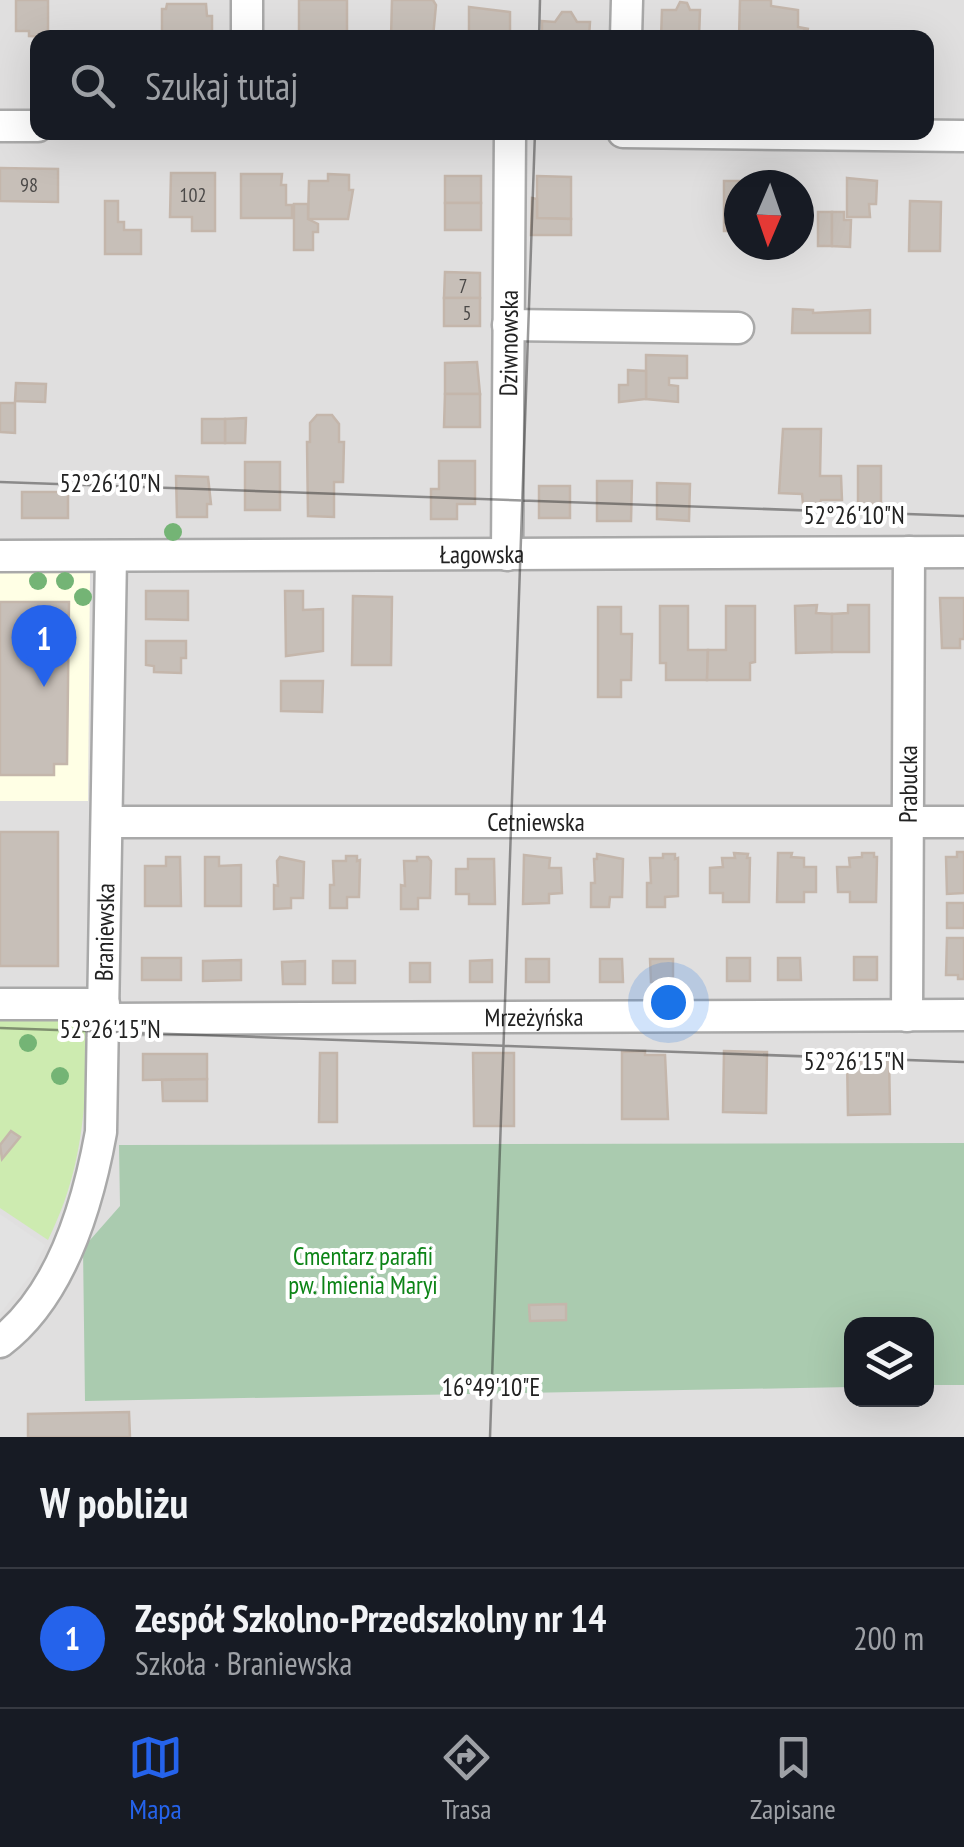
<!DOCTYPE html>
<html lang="pl">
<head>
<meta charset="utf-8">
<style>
  :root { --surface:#171b24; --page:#242831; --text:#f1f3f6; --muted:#9ea1a6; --line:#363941; --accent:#2563eb }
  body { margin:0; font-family:"PT Sans Narrow",sans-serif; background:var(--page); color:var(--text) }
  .controls { position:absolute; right:30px; bottom:30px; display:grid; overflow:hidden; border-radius:20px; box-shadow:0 10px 40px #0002 }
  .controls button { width:90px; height:90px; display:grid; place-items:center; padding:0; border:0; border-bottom:2px solid var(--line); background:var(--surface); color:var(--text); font:50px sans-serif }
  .compass { position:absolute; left:724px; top:170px; width:90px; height:90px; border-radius:50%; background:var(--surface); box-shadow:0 10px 40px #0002; rotate:182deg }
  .you { position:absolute; left:668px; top:1002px; width:35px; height:35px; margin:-25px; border:8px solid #fff; border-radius:50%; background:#1a73e8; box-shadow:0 0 0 15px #1a73e833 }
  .badge { display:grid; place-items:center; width:65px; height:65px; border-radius:50%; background:var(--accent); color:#fff; font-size:32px; font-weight:700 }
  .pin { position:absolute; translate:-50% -82px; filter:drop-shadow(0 2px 5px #0008) }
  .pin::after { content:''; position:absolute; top:52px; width:35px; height:30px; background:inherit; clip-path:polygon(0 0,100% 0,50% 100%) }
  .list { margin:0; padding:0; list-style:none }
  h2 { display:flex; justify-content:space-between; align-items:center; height:130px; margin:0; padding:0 40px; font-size:42px }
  h2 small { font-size:32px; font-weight:400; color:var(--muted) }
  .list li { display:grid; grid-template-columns:65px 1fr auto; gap:30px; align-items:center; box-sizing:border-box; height:140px; padding:0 40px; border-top:2px solid var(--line) }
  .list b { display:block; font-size:38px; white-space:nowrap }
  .list p { margin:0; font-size:32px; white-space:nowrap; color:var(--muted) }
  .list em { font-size:32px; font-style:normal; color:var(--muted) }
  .icon { flex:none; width:55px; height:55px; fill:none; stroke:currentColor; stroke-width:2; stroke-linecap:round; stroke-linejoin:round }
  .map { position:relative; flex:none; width:964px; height:1437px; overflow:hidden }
  .search { position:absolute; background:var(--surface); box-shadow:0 10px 40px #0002; left:30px; right:30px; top:30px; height:110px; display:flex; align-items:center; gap:25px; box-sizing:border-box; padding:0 35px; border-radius:20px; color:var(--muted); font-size:38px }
  .sheet { height:270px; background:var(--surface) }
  nav { display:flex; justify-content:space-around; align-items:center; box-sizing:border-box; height:140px; border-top:2px solid var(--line); background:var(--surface); font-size:28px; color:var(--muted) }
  nav a { display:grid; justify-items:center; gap:5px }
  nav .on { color:var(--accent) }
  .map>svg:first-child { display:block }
</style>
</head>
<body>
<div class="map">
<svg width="964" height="1437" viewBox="0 0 964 1437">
  <rect width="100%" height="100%" fill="#f2efe9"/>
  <!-- residential -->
  <path fill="#e0dfdf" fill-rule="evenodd" d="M0,0h964v1437h-964zM38,38h888v94h-888zM739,185h60v60h-60zM852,1324h74v76h-74z"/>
  <!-- education -->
  <path fill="#ffffe5" d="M0,573h90l-2,228h-88z"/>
  <!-- grass -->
  <path fill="#cdebb0" d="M0,1021h69l8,2 9,9c3,17 1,37 0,55 -5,58 -12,100 -38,153l-48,-32z"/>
  <!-- cemetery -->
  <path fill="#aacbaf" d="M964,1143v242h-37l-1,-61h-74l-1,63 -766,14 -2,-153 37,-42 -1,-61z"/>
  <!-- parking -->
  <path fill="#e2e2e2" d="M0,1214l45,31 -15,31 -30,38z"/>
  <!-- building -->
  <g fill="#c7bfb8" stroke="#c4b6ab" stroke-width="2.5">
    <path d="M16,0h32v37l-19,-1v-5h-13z"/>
    <rect x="299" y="0" width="48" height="35"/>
    <path d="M392,0h41l3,5 -3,32 -24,-3v4h-18z"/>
    <path d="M740,0h31v6l27,4v17l11,2h-5v9h-65z"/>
    <path d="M680,2l7,1 3,7h10l-1,28h-38l1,-28h14z"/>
    <path d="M167,4h39l1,12h5v21l-50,1v-29h4z"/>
    <path d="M469,7l41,5v26h-41z"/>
    <path d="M562,12h9l6,10h13l-1,16h-47v-17l13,1z"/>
    <path d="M0,168l58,1v33l-58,-1z"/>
    <path d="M171,173h44v58h-23v-14h-22z"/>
    <path d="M241,174h41l-1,11h5v20h6v13h-51z"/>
    <path d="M328,174l21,1v15h4l-5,29h-40l1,-38h19z"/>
    <rect x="445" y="176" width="36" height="27"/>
    <path d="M537,176l34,1v42l-34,-1z"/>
    <path d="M847,178l30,3 -1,23h-7l1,13h-23z"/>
    <path d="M724,181h34v4h-19v46h-15z"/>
    <path d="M532,198l5,1v19l34,1v16h-40z"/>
    <path d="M105,201h13v21h6v8h17v24h-36z"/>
    <path d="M910,201l31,1 -1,49h-31z"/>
    <rect x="445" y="203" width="36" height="27"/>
    <path d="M294,204h14v15l10,5v8h-5v18h-19z"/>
    <rect x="818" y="212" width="14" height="34"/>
    <path d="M832,212h12v8h7l-1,27 -18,-1z"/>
    <path d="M445,272l35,1v25h-36z"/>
    <rect x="444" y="298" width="36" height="28"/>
    <path d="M793,309l20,1v3l57,-3v23h-78z"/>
    <path d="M646,355l41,1v22h-18v7l9,1v16l-32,-3z"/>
    <path d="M477,362l3,32h-35v-31z"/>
    <path d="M628,370l18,1v28l-27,3v-17h9z"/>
    <path d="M16,383l30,1 -1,18 -30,-1z"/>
    <path d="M445,394h35v33h-36z"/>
    <path d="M0,403h15v30l-15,-1z"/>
    <path d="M317,415h15l7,9v18h5l-1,40h-9v35l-26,-1 -1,-74h3v-19z"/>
    <path d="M246,418l-1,25h-20v-24z"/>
    <rect x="202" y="419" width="23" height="24"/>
    <path d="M783,429h38l-1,47h21l1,24h-21l-3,7 -7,4 -8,-7 -1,-10 -23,-1z"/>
    <path d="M439,461h36v43h-18v15h-26v-30h8z"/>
    <rect x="245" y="462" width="35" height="48"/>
    <rect x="858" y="466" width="23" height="39"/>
    <path d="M176,476l32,1 3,27h-4v13h-30z"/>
    <path d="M597,481h35l-1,40h-34z"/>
    <path d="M657,483l33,1 -1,37 -32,-2z"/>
    <rect x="539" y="486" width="31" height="32"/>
    <rect x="22" y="492" width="46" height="26"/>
    <path d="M146,591h42v29l-42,-1z"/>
    <path d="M285,591h18v19l20,-1v42l-37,5z"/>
    <path d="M353,596l39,1 -1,68h-39z"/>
    <path d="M940,598h24v41h-4v9h-18z"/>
    <path d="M0,602h69l-2,162h-13v11h-54z"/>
    <path d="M817,605l-1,8 16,1v38l-36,1 -1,-47z"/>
    <path d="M848,605h21v47h-37v-38l16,-1z"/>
    <path d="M660,606h28v44h20l-1,30h-41v-17h-6z"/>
    <path d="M726,606h29v56l-5,1v17h-43l1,-30h18z"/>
    <path d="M598,607h23v27h11l-1,46h-10v17h-23z"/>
    <path d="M146,641h40v17h-5v15l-27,-1v-6l-8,-1z"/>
    <path d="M281,681h42l-1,31 -41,-1z"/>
    <rect x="0" y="832" width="58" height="134"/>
    <path d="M957,852h7v41l-17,1 -1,-37h11z"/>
    <path d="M734,853l14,1 -1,4h3l-1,44h-26v-9h-13v-25l13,-1 -1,-9h13z"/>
    <path d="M778,853h14l-1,4 13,1v9h12v25h-12v10h-27z"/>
    <path d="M862,853h12v4h3l-1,45h-26v-10h-12l-1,-25h13l-1,-9 13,-1z"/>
    <path d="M597,854l26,5 -1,38h-12l-1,10h-18v-24h4l-1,-24h3z"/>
    <path d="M663,854h12v5l3,-1v38l-13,1v10h-18v-24h4l-1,-25h13z"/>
    <path d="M524,855l26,3 -1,10h12l1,25 -13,1v9l-26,1z"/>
    <path d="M346,856h11v5l3,-1 -1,37h-12v11h-17v-23h4l-1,-24h13z"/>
    <path d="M166,857h14l1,49h-36v-40h21z"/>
    <path d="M205,857h14v9l22,-1v41h-36z"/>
    <path d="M280,857l24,5 -1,36h-12v10l-17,1v-24l4,1 -1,-25z"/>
    <path d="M417,857h11l3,4 -1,37h-12v11h-17v-24l4,1 -1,-25h13z"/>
    <path d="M468,859h26l1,45h-26v-10h-13v-25h12z"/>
    <rect x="947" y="903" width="17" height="25"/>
    <path d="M947,938h17v41h-6v-4h-12z"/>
    <rect x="854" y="957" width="23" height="23"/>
    <rect x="142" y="958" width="39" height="22"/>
    <rect x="727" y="958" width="23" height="23"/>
    <path d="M778,958h22l1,22h-23z"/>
    <rect x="526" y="959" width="23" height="23"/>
    <path d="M600,959h22l1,23h-23z"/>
    <path d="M650,959h23v23h-22z"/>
    <path d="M241,960v20l-38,1v-20z"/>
    <path d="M492,960v22h-22v-21z"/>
    <path d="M305,961v23h-22l-1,-22z"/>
    <rect x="333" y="961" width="22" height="22"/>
    <rect x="410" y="963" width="20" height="19"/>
    <path d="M645,1051v4h20l3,64h-46v-67z"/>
    <path d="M724,1051l43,1 -1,61 -43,-1z"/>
    <path d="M320,1053h17v69h-18z"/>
    <path d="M473,1053h41v73h-40z"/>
    <path d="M143,1054h64v25l-64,1z"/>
    <path d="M889,1055l1,59 -42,1 -1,-59z"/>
    <path d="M207,1079v22h-44l-1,-21z"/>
    <path d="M11,1131l9,6 -18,22 -2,-14z"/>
    <path d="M566,1304v16l-36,1 -1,-16z"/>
    <path d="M129,1412l1,25h-102v-23z"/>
  </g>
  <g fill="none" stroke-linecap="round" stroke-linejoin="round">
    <!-- minor casing -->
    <g stroke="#a9a9a9" stroke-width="35">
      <g id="minor">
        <path d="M247,0v38"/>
        <path d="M626,38l1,-38"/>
        <path d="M0,126h38"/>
        <path d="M623,132l341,4"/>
        <path d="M508,325l230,3"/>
        <path id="s1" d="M507,555l3,-423"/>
        <path id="s2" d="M0,556l964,-4"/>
        <path id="s3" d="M108,822h856"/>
        <path d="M0,1004h104"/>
        <path id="s4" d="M907,1016l2,-464"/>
        <path id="s5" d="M104,1019l860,-4"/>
        <path id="s6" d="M0,1342c61,-46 88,-138 101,-210l10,-576"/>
      </g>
    </g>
    <!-- minor -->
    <use href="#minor" stroke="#fff" stroke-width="30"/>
  </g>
  <!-- trees -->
  <g fill="#74b475">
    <circle cx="173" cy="532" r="9"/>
    <circle cx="38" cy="581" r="9"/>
    <circle cx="65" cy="581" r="9"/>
    <circle cx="83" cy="597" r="9"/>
    <circle cx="28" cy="1043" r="9"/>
    <circle cx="60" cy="1076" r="9"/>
  </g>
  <!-- ticks -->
  <path fill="none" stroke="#222" stroke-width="2.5" stroke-opacity="0.45" d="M539,38l1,-38M0,482l964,34M0,1028l964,34M490,1437l45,-1305"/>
  <g text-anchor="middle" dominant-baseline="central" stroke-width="8" stroke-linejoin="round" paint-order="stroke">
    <!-- number labels -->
    <g font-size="20" fill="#4b4948">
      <text x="29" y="185">98</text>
      <text x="193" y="195">102</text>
      <text x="463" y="286">7</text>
      <text x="467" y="313">5</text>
    </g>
    <!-- street labels -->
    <g font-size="25" fill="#222" stroke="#fff">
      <text stroke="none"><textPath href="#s1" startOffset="212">Dziwnowska</textPath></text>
      <text stroke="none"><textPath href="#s2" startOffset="482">Łagowska</textPath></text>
      <text stroke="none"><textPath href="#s4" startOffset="232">Prabucka</textPath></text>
      <text stroke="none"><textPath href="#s3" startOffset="428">Cetniewska</textPath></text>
      <text stroke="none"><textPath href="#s6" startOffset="438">Braniewska</textPath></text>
      <text stroke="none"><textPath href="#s5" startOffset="430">Mrzeżyńska</textPath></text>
    </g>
    <!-- park labels -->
    <g font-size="25" fill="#0c8416" stroke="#fff">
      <text x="363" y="1256">Cmentarz parafii<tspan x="363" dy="29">pw. Imienia Maryi</tspan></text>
    </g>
  </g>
  <g font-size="25" text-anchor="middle" fill="#222" stroke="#fff" stroke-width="8" stroke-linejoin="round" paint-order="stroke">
    <text x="110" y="492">52°26'10"N</text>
    <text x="854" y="524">52°26'10"N</text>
    <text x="110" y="1038">52°26'15"N</text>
    <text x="854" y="1070">52°26'15"N</text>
    <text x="491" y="1396">16°49'10"E</text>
  </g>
</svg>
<div class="controls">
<button><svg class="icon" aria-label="layers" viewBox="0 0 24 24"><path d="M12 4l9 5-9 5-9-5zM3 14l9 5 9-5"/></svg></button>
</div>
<svg class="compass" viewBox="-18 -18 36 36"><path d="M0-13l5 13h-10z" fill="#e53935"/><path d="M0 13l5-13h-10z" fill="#9ea1a6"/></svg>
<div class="you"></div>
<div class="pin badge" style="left:44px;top:687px">1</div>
<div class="search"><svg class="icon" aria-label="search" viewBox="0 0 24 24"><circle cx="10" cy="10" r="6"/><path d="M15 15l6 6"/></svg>Szukaj tutaj</div>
</div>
<section class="sheet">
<h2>W pobliżu<small></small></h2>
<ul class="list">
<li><span class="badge">1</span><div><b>Zespół Szkolno-Przedszkolny nr 14</b><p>Szkoła · Braniewska</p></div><em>200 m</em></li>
</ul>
</section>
<nav>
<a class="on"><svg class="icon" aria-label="map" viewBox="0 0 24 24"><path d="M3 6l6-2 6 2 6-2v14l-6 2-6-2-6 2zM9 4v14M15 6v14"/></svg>Mapa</a>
<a><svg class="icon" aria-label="directions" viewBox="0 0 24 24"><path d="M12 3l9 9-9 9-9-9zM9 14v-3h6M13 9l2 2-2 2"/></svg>Trasa</a>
<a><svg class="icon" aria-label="saved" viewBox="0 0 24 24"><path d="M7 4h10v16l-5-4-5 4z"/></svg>Zapisane</a>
</nav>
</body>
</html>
